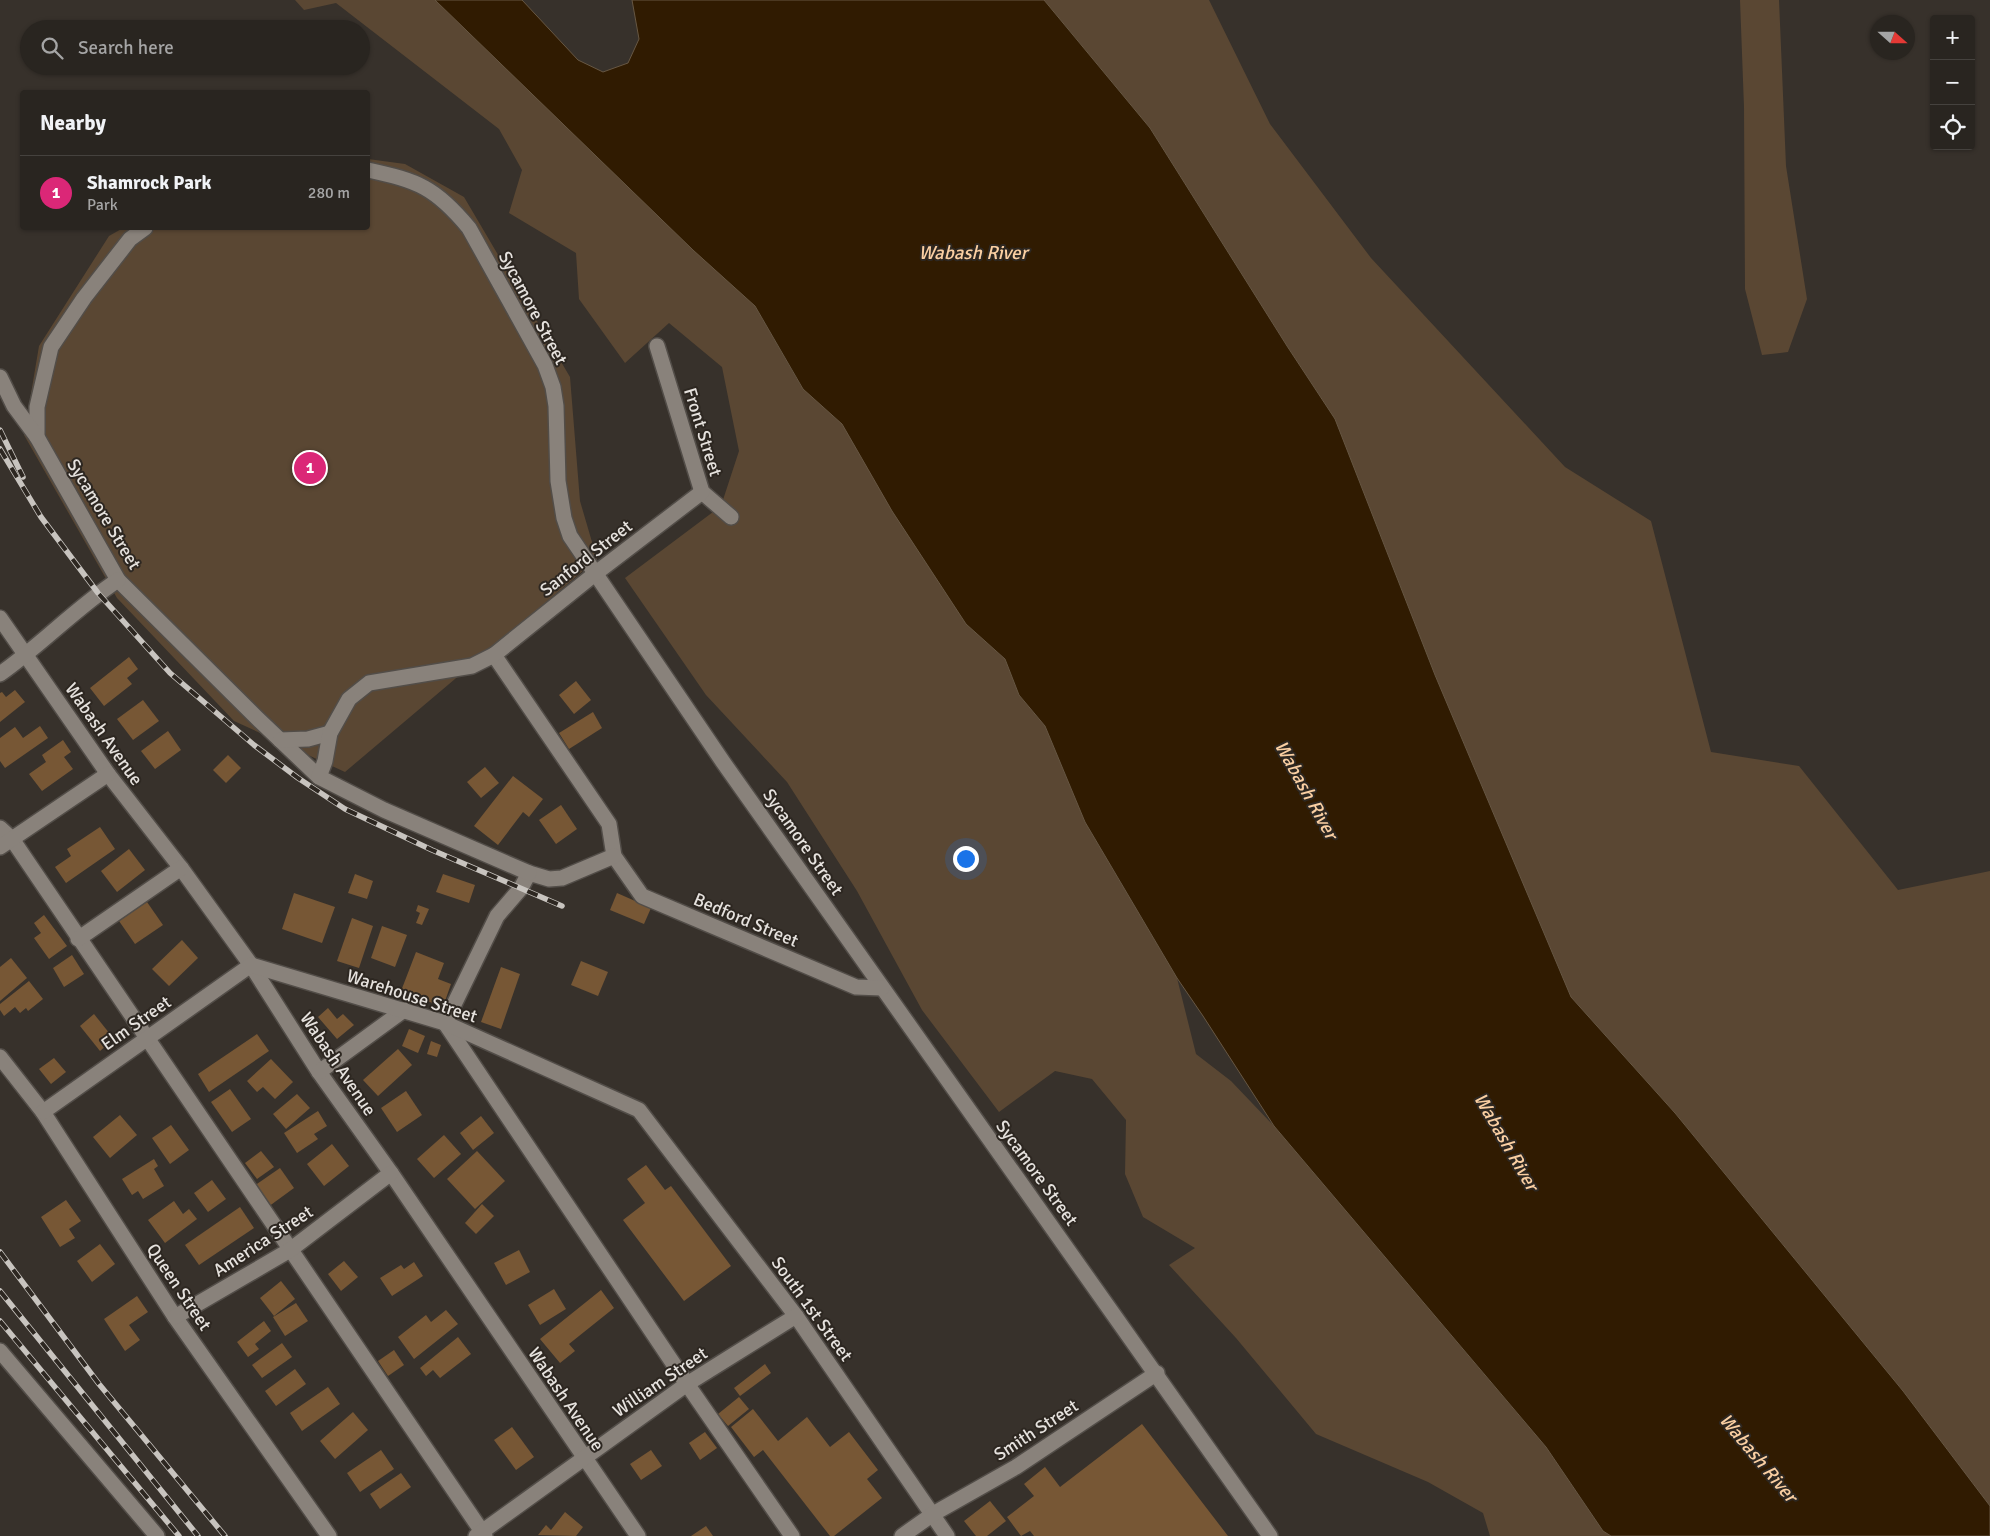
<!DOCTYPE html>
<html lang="en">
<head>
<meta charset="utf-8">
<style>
  :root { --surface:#292520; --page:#35312d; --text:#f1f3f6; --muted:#a5a5a5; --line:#45423e; --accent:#db2777 }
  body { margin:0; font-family:Signika,sans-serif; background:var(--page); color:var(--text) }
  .controls { position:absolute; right:15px; top:15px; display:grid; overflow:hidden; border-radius:5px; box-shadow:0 1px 4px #0004 }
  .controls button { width:45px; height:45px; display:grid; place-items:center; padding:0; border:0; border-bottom:1px solid var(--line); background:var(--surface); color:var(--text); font:25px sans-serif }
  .compass { position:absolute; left:1870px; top:15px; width:45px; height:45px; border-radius:50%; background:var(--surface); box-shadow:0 1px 4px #0004; rotate:111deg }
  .you { position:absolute; left:965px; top:858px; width:18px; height:18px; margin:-12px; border:4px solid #fff; border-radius:50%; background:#1a73e8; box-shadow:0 0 0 8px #1a73e833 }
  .badge { display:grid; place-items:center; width:32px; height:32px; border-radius:50%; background:var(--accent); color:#fff; font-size:16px; font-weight:700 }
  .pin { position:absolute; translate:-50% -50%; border:2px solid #fff; box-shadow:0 1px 5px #0006 }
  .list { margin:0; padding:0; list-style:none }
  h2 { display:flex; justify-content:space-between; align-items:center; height:65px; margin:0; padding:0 20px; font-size:21px }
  h2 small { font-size:16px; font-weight:400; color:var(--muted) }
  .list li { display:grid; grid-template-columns:32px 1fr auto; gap:15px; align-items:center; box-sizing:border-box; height:75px; padding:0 20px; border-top:1px solid var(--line) }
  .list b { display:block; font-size:19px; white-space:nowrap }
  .list p { margin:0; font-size:16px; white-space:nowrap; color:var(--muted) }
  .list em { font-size:16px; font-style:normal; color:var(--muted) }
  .icon { flex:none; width:28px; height:28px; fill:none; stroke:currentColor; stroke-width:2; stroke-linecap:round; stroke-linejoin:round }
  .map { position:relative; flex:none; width:1990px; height:1536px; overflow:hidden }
  .search { position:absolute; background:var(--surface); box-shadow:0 1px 4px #0004; left:20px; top:20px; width:350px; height:55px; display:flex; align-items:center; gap:12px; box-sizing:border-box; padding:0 18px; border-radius:28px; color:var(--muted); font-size:19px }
  .panel { position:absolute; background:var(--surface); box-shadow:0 1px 4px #0004; left:20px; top:90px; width:350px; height:140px; border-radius:5px }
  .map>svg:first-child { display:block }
</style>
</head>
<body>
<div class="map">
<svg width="1990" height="1536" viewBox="0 0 1990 1536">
  <rect width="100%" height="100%" fill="#37312b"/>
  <!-- green -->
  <g fill="#5a4733">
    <path d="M295,0h141l319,306 46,80 41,38 124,199 39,36 14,36 26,31 40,96 92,156 19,76 35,27 43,45 272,321 57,84 8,5h-121l-7,-23 -55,-31 -112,-48 -80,-96 -67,-73 26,-17 -52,-31 -18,-43 1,-54 -34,-41 -37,-8 -56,41 -77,-102 -65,-119 -70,-109 -81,-87 -81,-117 96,-72 18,-55 -17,-84 -53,-44 -44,40 -46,-64 -3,-46 -67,-40 13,-43 -23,-41 -163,-126 -32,7z"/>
    <path d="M1044,0h165l61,124 101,134 194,209 86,54 60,231 88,14 99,124 92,-19v635l-87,-115 -228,-278 -104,-116 -136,-322 -100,-256 -48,-73 -137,-218z"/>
    <path d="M1740,0h39l7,166 21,133 -19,53 -26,3 -17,-66 -1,-182z"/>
    <path d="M368,159l37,5 59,33 106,180 10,124 17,58 -252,213 -111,-51 -117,-123 -93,-163 15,-89 70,-110 14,-8h245z"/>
  </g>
  <!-- water -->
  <path fill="#301b01" stroke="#675743" d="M435,0h87l56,60 25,12 25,-9 11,-24 -7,-39h412l106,128 137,218 48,73 100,256 136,322 104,116 228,278 87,115v30h-379l-8,-5 -57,-84 -272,-321 -71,-110 -26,-38 -92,-156 -40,-96 -26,-31 -14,-36 -39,-35 -74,-113 -50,-87 -39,-35 -48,-83 -62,-56z"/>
  <!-- building -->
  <g fill="#775735">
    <path d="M129,657l9,12 -11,9 5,6 -28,22 -14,-18z"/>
    <path d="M576,681l15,19 -17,14 -15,-19z"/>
    <path d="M15,690l10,12 -25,20v-29l2,-1 4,5z"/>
    <path d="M143,700l16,21 -26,19 -16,-21z"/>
    <path d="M593,712l9,16 -33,21 -10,-16z"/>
    <path d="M40,726l8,12 -43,30 -5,-7v-23l15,-11 8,11z"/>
    <path d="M168,731l13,19 -26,19 -14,-18z"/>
    <path d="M63,740l8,12 -7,5 9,12 -31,22 -13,-17 17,-12 -4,-7z"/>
    <path d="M228,755l13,13 -15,15 -13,-13z"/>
    <path d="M485,767l14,16 -18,15 -14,-16z"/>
    <path d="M513,776l30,23 -14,18 -6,-5 -25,33 -24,-19z"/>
    <path d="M561,805l16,24 -21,15 -17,-24z"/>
    <path d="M100,827l15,22 -49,34 -11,-16 16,-11 -4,-7z"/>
    <path d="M129,849l16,21 -28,22 -16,-21z"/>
    <path d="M355,874l18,7 -6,18 -19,-6z"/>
    <path d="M443,874l32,11 -6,18 -33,-11z"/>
    <path d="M294,893l41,14 -13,36 -40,-14z"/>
    <path d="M617,893l34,15 -7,16 -34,-14z"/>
    <path d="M147,902l16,23 -28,19 -16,-23z"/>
    <path d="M418,905l11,4 -7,16 -6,-2 4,-10 -4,-2z"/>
    <path d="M44,915l23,31 -18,13 -15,-21 7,-5 -7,-10z"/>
    <path d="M352,918l21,8 -14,42 -22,-7z"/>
    <path d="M382,926l25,9 -12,32 -24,-9z"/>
    <path d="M182,940l16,18 -29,28 -17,-17z"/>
    <path d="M416,952l28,11 -6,16 13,5 -8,23 -42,-16z"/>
    <path d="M72,955l12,19 -20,13 -11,-19z"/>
    <path d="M11,958l16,20 -27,23v-34z"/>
    <path d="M581,961l27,11 -10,24 -27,-11z"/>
    <path d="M501,967l19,7 -19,55 -20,-7z"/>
    <path d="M29,981l14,18 -15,12 -2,-3 -6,5 -5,-6 -11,9 -4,-6v-6z"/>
    <path d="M328,1008l9,11 6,-5 11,11 -17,14 -19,-22z"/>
    <path d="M94,1014l20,25 -14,12 -20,-25z"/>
    <path d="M409,1029l16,7 -7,17 -16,-7z"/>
    <path d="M257,1034l12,17 -60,41 -11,-18z"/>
    <path d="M431,1041l10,4 -4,12 -10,-3z"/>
    <path d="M398,1049l14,16 -34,31 -15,-16z"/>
    <path d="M54,1058l12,14 -15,12 -12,-15z"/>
    <path d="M271,1059l22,23 -18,17 -12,-12 -6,5 -10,-11z"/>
    <path d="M230,1089l21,30 -19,13 -21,-30z"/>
    <path d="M406,1091l16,24 -25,17 -16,-24z"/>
    <path d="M297,1094l13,14 -24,21 -13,-15z"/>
    <path d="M318,1111l9,15 -13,8 4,5 -21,14 -13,-20z"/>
    <path d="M120,1115l17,20 -27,23 -17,-21z"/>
    <path d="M481,1116l13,17 -21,17 -13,-17z"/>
    <path d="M171,1125l18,25 -19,14 -18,-26z"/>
    <path d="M444,1135l17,19 -27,24 -17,-19z"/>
    <path d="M332,1144l17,22 -25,20 -17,-22z"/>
    <path d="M261,1151l13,16 -17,12 -12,-16z"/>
    <path d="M477,1151l28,30 -30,28 -28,-30z"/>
    <path d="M154,1159l4,7 -4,3 10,17 -21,13 -5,-8 -6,4 -10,-16z"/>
    <path d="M646,1165l19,25 6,-4 60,80 -47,35 -61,-81 22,-17 -18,-24z"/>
    <path d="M280,1168l14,20 -26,19 -14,-21z"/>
    <path d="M212,1180l14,19 -18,13 -14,-19z"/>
    <path d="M66,1200l15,21 -12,8 6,9 -15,9 -19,-30z"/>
    <path d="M174,1201l9,13 6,-5 8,10 -32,24 -17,-23z"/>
    <path d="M482,1204l12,12 -18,18 -11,-11z"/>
    <path d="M240,1207l14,21 -55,37 -14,-20z"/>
    <path d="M100,1244l15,20 -23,18 -15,-21z"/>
    <path d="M519,1250l11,22 -24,13 -12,-22z"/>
    <path d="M344,1261l14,16 -17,14 -13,-17z"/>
    <path d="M414,1262l9,14 -31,20 -12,-18 21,-13 3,4z"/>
    <path d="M281,1281l14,18 -21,17 -14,-18z"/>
    <path d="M554,1289l12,20 -26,16 -12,-20z"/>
    <path d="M601,1290l13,18 -45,36 6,7 -15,12 -20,-24z"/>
    <path d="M137,1296l11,16 -19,13 11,15 -15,11 -21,-32z"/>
    <path d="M296,1303l12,18 -23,15 -12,-19z"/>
    <path d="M446,1310l12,14 -44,35 -16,-22 28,-22 5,7z"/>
    <path d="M264,1321l7,10 -16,13 4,5 -11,8 -11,-15z"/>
    <path d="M458,1337l13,17 -31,24 -7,-8 -7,6 -6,-8z"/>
    <path d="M282,1343l10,14 -30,21 -10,-13z"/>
    <path d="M394,1350l10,15 -16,11 -10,-15z"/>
    <path d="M765,1364l6,9 -31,23 -6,-8z"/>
    <path d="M295,1369l11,15 -30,22 -11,-15z"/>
    <path d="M328,1387l12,17 -38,27 -12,-18z"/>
    <path d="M739,1397l10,12 -21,17 -10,-12z"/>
    <path d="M753,1409l25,32 29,-24 23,30 19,-15 29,38 -11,9 15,19 -48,38h-4l-67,-86 -9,7 -23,-30z"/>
    <path d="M353,1412l15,18 -33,29 -15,-18z"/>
    <path d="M1142,1424l86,112h-194l-4,-5 -9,5 -14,-19 27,-21 -10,-12 21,-17 15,20z"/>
    <path d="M512,1427l22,30 -18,13 -22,-30z"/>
    <path d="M705,1432l12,16 -17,12 -11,-17z"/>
    <path d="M381,1450l13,19 -34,23 -13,-19z"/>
    <path d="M651,1450l11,16 -21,14 -11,-16z"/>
    <path d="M401,1473l10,14 -31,22 -10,-15z"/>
    <path d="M990,1501l16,20 -19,15h-11l-12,-15z"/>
    <path d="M565,1512l18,15 -7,9 -38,-1 8,-10 5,5z"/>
    <path d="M706,1526l7,10h-22z"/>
  </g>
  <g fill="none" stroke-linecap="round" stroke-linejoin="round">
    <!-- minor casing -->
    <g stroke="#524d48" stroke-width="18">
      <g id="minor">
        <path d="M368,170c50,11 67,17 101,58l76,137 8,22 3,19 2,75 6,37 6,18 153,226 547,774"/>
        <path d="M145,228l-15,11 -46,59 -33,49 -14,60v30l81,143 139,138 62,59"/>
        <path d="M657,346l45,146 29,25"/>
        <path d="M0,377l14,29 23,31"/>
        <path d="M0,618l108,156 73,94 70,97 68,107 72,101 247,363"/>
        <path d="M494,655l115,169 5,32 28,40 214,91 26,1"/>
        <path d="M0,674c41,-29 76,-66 118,-94"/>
        <path d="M280,740l28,-1 22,-6"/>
        <path d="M0,828l12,11 473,697"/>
        <path d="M0,847l108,-73"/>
        <path d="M614,856l-52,22 -13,1 -20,-6 -8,15 -24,28 -52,107 242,361 105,152"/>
        <path d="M529,873l-145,-63 -65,-33 6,-16 5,-28 19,-34 20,-16 103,-17 22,-11 102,-82 106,-81"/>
        <path d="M78,939l103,-71"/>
        <path d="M0,1057l43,55 132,205 154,219"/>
        <path d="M319,1072l85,-62"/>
        <path d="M43,1112l208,-147 194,58 194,87 157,206 151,220"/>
        <path d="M175,1317l115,-67 101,-77"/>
        <path d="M0,1351l157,185"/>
        <path d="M476,1536l211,-152 109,-68"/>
        <path d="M902,1536l31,-22 83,-47 141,-94"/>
      </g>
    </g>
    <!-- minor -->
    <use href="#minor" stroke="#89827b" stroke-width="15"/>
    <!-- rail casing -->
    <g stroke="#c8c4bf" stroke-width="5.5">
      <g id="rail">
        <path d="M0,430l23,47"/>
        <path d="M0,449l41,68 57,76 72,80 84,72 44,33 47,31 87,41 130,56"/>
        <path d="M0,1252l99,132 126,152"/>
        <path d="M0,1291l198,245"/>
        <path d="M0,1321l179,215"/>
      </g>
    </g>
    <!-- rail -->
    <use href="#rail" stroke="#2d2721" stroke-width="4" stroke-dasharray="11" stroke-linecap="butt"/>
  </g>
  <g text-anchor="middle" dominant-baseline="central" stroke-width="4" stroke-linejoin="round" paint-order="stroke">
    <!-- street labels -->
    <g font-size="18" fill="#e6e2de" stroke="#2d2721">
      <text transform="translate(533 308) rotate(62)">Sycamore Street</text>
      <text transform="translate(703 432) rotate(73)">Front Street</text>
      <text transform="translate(104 514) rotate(59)">Sycamore Street</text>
      <text transform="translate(586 558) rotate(-38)">Sanford Street</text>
      <text transform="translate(104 734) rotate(55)">Wabash Avenue</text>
      <text transform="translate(803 842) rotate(55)">Sycamore Street</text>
      <text transform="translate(746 920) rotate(23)">Bedford Street</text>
      <text transform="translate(412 996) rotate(18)">Warehouse Street</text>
      <text transform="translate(136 1023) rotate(-35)">Elm Street</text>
      <text transform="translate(338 1064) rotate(56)">Wabash Avenue</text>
      <text transform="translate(1037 1173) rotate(54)">Sycamore Street</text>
      <text transform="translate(263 1241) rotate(-33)">America Street</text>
      <text transform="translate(179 1287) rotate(56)">Queen Street</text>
      <text transform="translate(812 1309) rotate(54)">South 1st Street</text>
      <text transform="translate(660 1382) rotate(-34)">William Street</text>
      <text transform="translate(566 1399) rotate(56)">Wabash Avenue</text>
      <text transform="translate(1036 1430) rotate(-33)">Smith Street</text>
    </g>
    <!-- water labels -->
    <g font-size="19" font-style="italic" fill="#facfa2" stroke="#2d2721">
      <text x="973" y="253">Wabash River</text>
      <text transform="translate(1306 790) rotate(61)">Wabash River</text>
      <text transform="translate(1506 1142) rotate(60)">Wabash River</text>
      <text transform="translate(1758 1458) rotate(50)">Wabash River</text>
    </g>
  </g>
</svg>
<div class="controls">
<button>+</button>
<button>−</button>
<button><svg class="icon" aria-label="locate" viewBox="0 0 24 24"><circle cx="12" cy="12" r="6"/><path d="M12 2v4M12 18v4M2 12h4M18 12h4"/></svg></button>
</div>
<svg class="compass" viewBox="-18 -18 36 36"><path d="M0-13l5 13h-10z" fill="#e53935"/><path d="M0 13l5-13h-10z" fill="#a5a5a5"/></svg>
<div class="you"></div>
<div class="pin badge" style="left:310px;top:468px">1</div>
<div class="search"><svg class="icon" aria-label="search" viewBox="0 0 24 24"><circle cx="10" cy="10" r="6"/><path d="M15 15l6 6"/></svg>Search here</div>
<section class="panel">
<h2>Nearby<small></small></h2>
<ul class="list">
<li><span class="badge">1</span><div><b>Shamrock Park</b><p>Park</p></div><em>280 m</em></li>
</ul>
</section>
</div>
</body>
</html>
